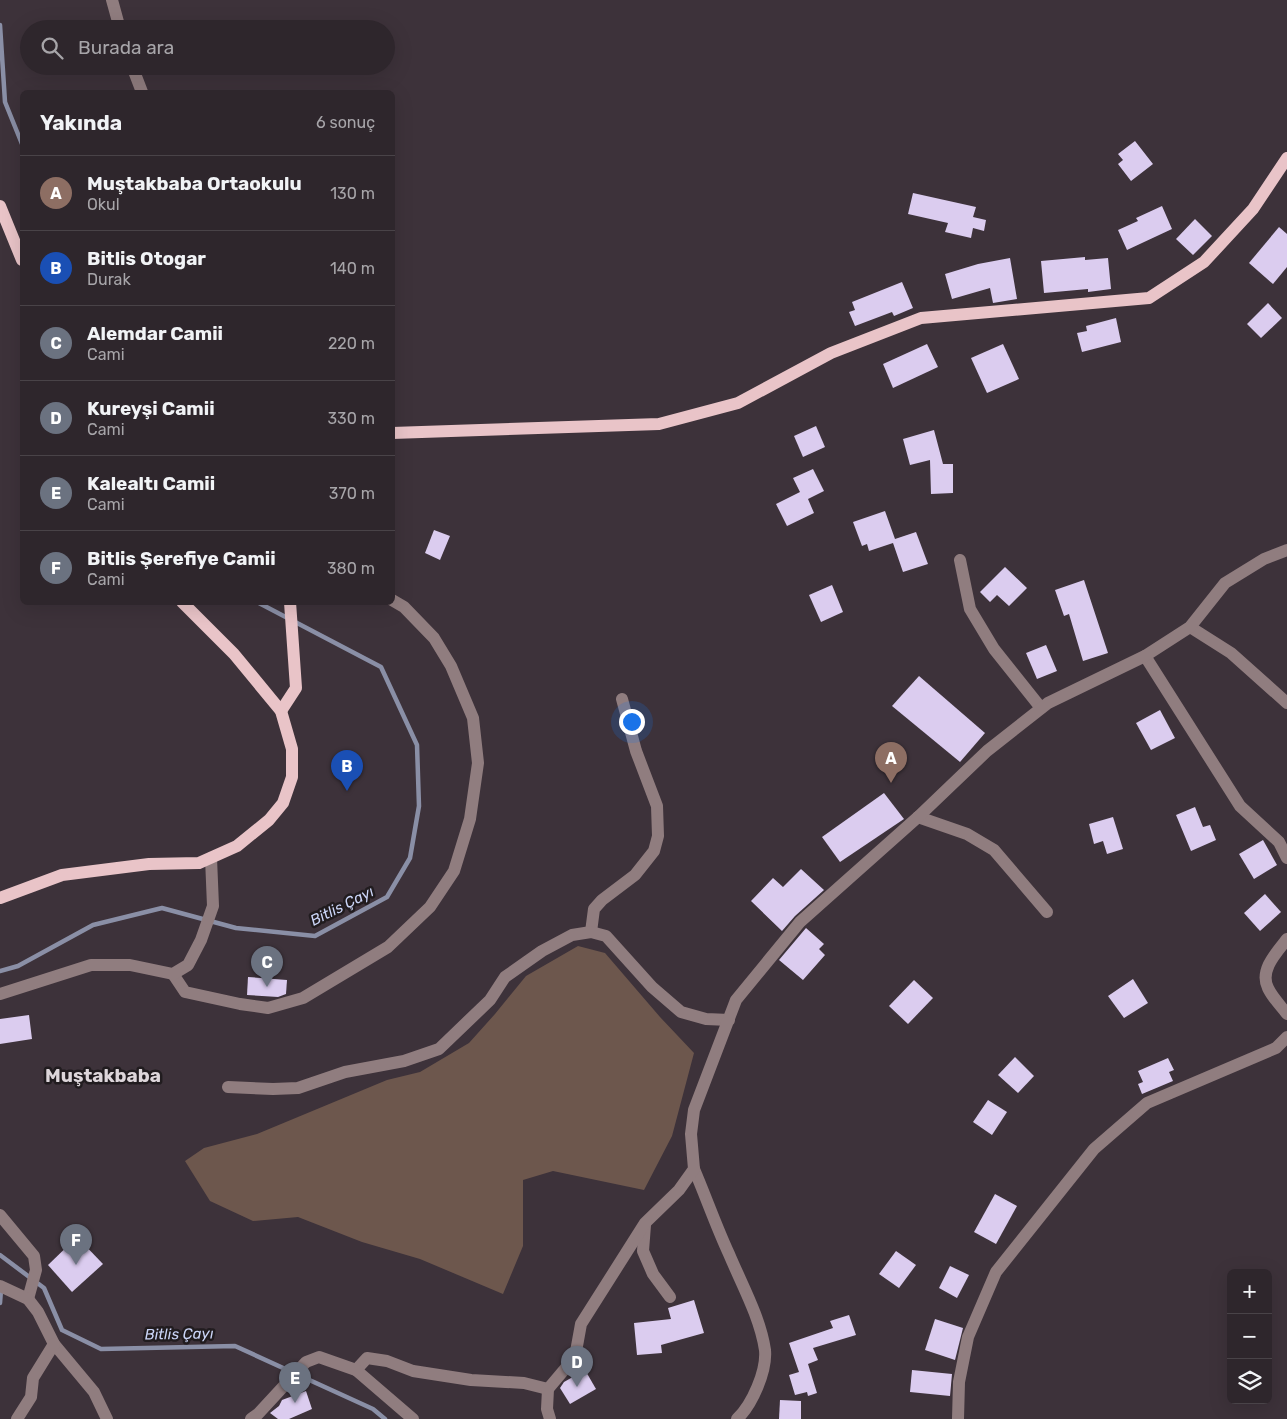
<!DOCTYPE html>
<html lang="tr">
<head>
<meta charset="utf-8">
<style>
  :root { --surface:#2e262c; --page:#3a3238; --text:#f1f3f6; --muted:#a7a5a9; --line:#494348; --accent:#25d5ae }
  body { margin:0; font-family:Rubik,sans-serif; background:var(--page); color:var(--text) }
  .controls { position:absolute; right:15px; bottom:15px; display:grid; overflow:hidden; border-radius:8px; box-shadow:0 5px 20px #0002 }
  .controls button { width:45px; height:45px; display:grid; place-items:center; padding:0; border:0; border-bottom:1px solid var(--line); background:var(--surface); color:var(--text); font:25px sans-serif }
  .you { position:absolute; left:631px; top:721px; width:18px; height:18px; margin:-12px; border:4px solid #fff; border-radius:50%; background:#1a73e8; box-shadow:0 0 0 8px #1a73e833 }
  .badge { display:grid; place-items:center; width:32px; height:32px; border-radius:50%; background:var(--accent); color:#fff; font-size:16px; font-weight:700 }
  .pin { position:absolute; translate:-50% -41px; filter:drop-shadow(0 1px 2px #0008) }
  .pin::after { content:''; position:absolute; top:26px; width:18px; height:15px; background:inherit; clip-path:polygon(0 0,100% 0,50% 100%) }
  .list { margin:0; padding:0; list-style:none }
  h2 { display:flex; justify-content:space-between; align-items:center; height:65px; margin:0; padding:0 20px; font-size:21px }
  h2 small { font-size:16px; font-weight:400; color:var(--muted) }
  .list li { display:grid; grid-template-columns:32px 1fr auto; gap:15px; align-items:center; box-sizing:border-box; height:75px; padding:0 20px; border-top:1px solid var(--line) }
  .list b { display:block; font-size:19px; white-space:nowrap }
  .list p { margin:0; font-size:16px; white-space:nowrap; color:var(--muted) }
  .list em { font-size:16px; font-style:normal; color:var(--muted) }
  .icon { flex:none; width:28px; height:28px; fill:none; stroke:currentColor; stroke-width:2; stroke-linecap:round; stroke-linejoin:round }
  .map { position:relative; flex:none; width:1287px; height:1419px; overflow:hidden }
  .search { position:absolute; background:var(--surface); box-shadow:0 5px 20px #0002; left:20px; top:20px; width:375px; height:55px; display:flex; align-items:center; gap:12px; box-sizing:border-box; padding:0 18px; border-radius:28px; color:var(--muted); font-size:19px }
  .panel { position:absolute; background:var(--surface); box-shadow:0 5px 20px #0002; left:20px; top:90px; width:375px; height:515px; border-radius:8px }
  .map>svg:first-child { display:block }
</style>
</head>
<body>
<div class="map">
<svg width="1287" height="1419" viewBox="0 0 1287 1419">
  <rect width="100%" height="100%" fill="#3d323a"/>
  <!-- green -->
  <path fill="#6d574d" d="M578,946l27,7 55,64 34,36 -22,83 -28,54 -91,-19 -30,9v66l-20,48 -83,-35 -58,-17 -64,-25 -45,4 -43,-20 -25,-40 19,-13 53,-14 130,-54 33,-8 49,-29 26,-29 31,-38z"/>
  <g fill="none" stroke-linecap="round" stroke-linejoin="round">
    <!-- stream -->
    <g stroke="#8a8fa6" stroke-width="4.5">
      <path d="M0,25l5,77 17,42"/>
      <path d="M0,971l18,-5 75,-41 69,-17 74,20 79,8 72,-39 23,-39 9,-52 -2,-61 -36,-78 -124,-65"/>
      <path d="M0,1255l44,33 18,42 39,19 134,-3 138,63 12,10"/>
      <path d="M0,1303l1,-13"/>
    </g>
  </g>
  <!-- building -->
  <g fill="#dbccef">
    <path d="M1135,141l18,23 -22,17 -13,-17 5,-4 -5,-6z"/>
    <path d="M913,193l63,14 -3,10 13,3 -2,11 -11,-3 -2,10 -26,-6 3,-9 -40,-9z"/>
    <path d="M1162,206l10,23 -45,21 -9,-20 20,-9 -2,-3z"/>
    <path d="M1195,219l17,17 -19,19 -17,-16z"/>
    <path d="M1279,227l8,7v33l-14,17 -24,-21z"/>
    <path d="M1085,257v3l23,-2 3,31 -23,3v-3l-44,4 -3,-32z"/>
    <path d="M1010,258l7,41 -24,4 -3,-15 -38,11 -7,-25 33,-10z"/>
    <path d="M902,282l11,26 -19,8 -2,-4 -37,14 -6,-14 6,-2 -3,-8z"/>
    <path d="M1268,303l14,15 -21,20 -14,-14z"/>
    <path d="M1116,318l5,24 -39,10 -5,-19 10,-2 -1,-5z"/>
    <path d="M927,344l11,23 -45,21 -10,-24z"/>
    <path d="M1003,344l16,35 -32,14 -16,-35z"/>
    <path d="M816,426l9,21 -22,10 -9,-21z"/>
    <path d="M934,430l9,34h10v29l-22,1 -1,-34 -20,5 -7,-26z"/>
    <path d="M813,469l11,22 -16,8 6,14 -27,13 -11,-22 24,-12 -7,-14z"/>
    <path d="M885,511l10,28 21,-7 12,32 -25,8 -10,-29 -24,8 -2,-7 -5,2 -9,-24z"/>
    <path d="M434,530l16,6 -10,24 -15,-7z"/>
    <path d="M1005,567l22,21 -18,18 -12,-11 -7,7 -10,-10z"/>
    <path d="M1084,580l24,73 -25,8 -14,-47 -5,2 -9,-26z"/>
    <path d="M832,585l11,27 -22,10 -12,-27z"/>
    <path d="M1046,645l11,26 -20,8 -11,-26z"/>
    <path d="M919,676l66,57 -25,29 -68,-56z"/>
    <path d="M1160,710l15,28 -24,12 -15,-27z"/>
    <path d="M884,793l20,26 -64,43 -18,-25z"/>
    <path d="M1195,807l8,20 7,-2 6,15 -25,11 -15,-36z"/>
    <path d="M1113,817l10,32 -16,5 -4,-13 -9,3 -5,-20z"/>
    <path d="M1263,840l14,25 -23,14 -15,-25z"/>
    <path d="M801,869l23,21 -29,26 -13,15 -31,-30 22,-23 10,9z"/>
    <path d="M1265,894l16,18 -21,19 -16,-18z"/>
    <path d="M806,928l18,16 -5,5 6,6 -22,25 -24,-20z"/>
    <path d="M248,977l39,3 -1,14 -8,3 -31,-2z"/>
    <path d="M1133,979l15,24 -24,15 -16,-22z"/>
    <path d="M914,980l19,18 -25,26 -19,-18z"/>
    <path d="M29,1015l3,24 -32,5v-25z"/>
    <path d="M1015,1057l19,19 -16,17 -20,-18z"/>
    <path d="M1168,1058l6,12 -5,2 4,9 -31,13 -4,-10 5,-2 -5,-11z"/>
    <path d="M988,1100l19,12 -15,23 -19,-13z"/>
    <path d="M995,1194l22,12 -21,38 -22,-12z"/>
    <path d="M77,1237l26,27 -31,28 -24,-27z"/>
    <path d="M896,1251l20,14 -17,23 -20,-14z"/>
    <path d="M950,1266l19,9 -12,23 -18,-10z"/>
    <path d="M694,1300l10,33 -43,12 1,8 -25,2 -3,-32 37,-4 -3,-11z"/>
    <path d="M849,1315l7,20 -43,13 5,12 -10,4 9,29 -9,3 -1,-4 -12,3 -6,-20 10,-3 -10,-29 44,-15 -3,-7z"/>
    <path d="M935,1319l28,9 -8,32 -30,-10z"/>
    <path d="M585,1370l11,19 -26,15 -10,-16 4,-6z"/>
    <path d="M912,1370l40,4 -2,22 -40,-4z"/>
    <path d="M306,1391l6,18 -23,10h-11l-8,-6 9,-7 3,-6z"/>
    <path d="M780,1400l21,1v18h-22z"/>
  </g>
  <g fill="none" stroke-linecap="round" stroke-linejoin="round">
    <!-- minor -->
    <g stroke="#907d7f" stroke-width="12">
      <path d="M112,0l8,29"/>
      <path d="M132,66l10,26"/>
      <path d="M960,560l10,49 24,40 47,59"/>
      <path d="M1190,627l41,26 56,50"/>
      <path d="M1145,656l95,150 39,36 8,16"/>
      <path d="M918,817l49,17 27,16 53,62"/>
      <path d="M591,932l3,-23 8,-9 33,-25 19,-24 4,-15 -1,-30 -21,-55 -14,-52"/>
      <path d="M1287,939c-10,13 -28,31 -19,49 4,9 13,18 19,26"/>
      <path d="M173,974l12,18 55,12 28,4 35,-10 85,-51 42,-40 24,-36 16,-52 8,-56 -5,-45 -22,-52 -17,-28 -30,-31 -12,-7"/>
      <path d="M0,994l91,-29h39l43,9 15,-9 13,-25 12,-34 -2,-48"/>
      <path d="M228,1087l45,2 25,-1 47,-16 59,-11 35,-12 51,-49 15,-23 37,-26 30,-16 19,-3 15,4 46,51 29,25 25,7 23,1"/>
      <path d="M694,1169c12,28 22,57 35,85 13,31 31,63 36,96 2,21 -13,55 -28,69"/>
      <path d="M0,1215l34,41 2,14 -8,29"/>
      <path d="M645,1225l-2,26 10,23 17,23"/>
      <path d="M0,1286l28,13 10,13 16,32 40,48 13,27"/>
      <path d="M356,1370l11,-12 20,3 26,10 58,9 53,3 24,6"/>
      <path d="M17,1419l14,-22 2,-19 21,-34"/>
      <path d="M251,1419l7,-5 48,-52 13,-5 37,13 57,49"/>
      <path d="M550,1419l-3,-10 1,-20 27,-32 6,-33 64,-101 34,-33 15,-21 -3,-35 3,-24 42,-110 64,-78 118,-105 69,-66 61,-48 97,-47 45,-29 35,-44 39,-24 23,-9"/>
      <path d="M958,1419l1,-37 9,-45 28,-65 98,-123 53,-46 129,-55 11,-11"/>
    </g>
    <!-- major -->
    <g stroke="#e9c4c8" stroke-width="12">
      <path d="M0,206l22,54"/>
      <path d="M392,433l267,-9 79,-21 93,-50 90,-35 228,-20 55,-36 49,-53 34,-51"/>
      <path d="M281,711l15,-23 -6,-86"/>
      <path d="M0,898l62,-23 87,-11 50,-1 38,-17 32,-26 14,-17 9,-26v-28l-11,-38 -47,-57 -52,-52"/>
    </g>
  </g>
  <g text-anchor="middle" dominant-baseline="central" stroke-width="5" stroke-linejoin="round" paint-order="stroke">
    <!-- water labels -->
    <g font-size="15" font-style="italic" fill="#cbd5f7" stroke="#211c1f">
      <text transform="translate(342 906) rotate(-27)">Bitlis Çayı</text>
      <text transform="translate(179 1334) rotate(-1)">Bitlis Çayı</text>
    </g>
    <!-- district labels -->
    <g font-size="19" font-weight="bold" fill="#ddd6da" stroke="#211c1f">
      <text x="103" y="1075">Muştakbaba</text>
    </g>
  </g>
</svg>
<div class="controls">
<button>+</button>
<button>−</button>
<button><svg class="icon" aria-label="layers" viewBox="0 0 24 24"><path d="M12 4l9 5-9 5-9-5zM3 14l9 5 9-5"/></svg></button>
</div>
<div class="you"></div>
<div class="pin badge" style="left:891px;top:783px;background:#8d6e63">A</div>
<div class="pin badge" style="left:347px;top:791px;background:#1a4fb4">B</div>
<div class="pin badge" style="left:267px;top:987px;background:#6b7280">C</div>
<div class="pin badge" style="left:577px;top:1387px;background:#6b7280">D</div>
<div class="pin badge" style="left:295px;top:1403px;background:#6b7280">E</div>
<div class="pin badge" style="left:76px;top:1265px;background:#6b7280">F</div>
<div class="search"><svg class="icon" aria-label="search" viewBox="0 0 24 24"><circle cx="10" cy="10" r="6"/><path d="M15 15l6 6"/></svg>Burada ara</div>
<section class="panel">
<h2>Yakında<small>6 sonuç</small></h2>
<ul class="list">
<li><span class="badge" style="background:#8d6e63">A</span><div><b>Muştakbaba Ortaokulu</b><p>Okul</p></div><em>130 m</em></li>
<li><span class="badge" style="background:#1a4fb4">B</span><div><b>Bitlis Otogar</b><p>Durak</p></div><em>140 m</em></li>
<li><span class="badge" style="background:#6b7280">C</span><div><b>Alemdar Camii</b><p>Cami</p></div><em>220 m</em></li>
<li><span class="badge" style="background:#6b7280">D</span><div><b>Kureyşi Camii</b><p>Cami</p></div><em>330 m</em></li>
<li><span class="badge" style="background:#6b7280">E</span><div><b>Kalealtı Camii</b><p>Cami</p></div><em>370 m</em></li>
<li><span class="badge" style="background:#6b7280">F</span><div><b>Bitlis Şerefiye Camii</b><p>Cami</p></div><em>380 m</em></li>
</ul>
</section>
</div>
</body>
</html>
